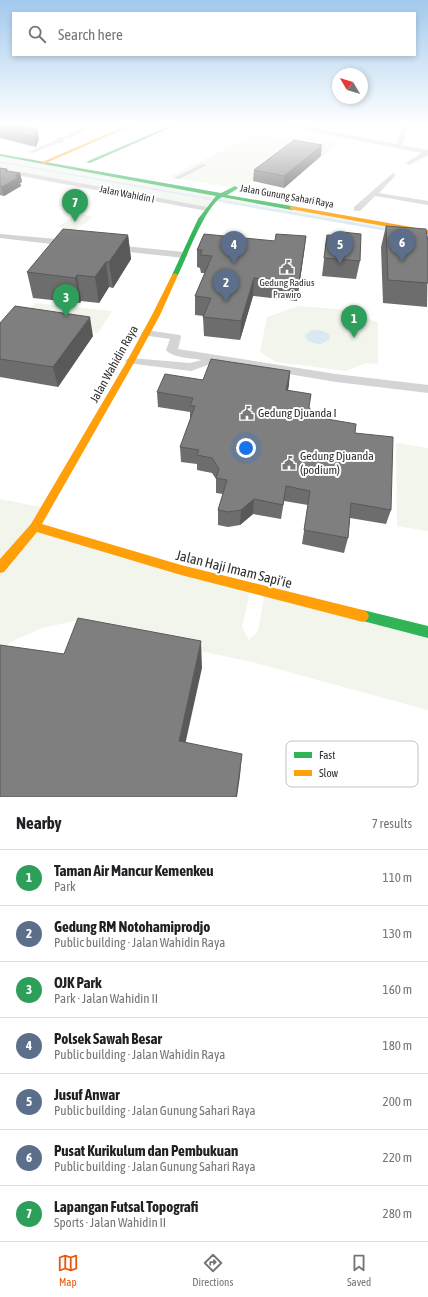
<!DOCTYPE html>
<html lang="en">
<head>
<meta charset="utf-8">
<style>
  :root { --surface:#fff; --page:#f6f6f6; --text:#202124; --muted:#757577; --line:#e0e0e0; --accent:#ea580c }
  body { margin:0; font-family:"Asap Condensed",sans-serif; background:var(--page); color:var(--text) }
  .compass { position:absolute; left:332px; top:68px; width:36px; height:36px; border-radius:50%; background:var(--surface); box-shadow:0 2px 6px #0003; rotate:308deg }
  .you { position:absolute; left:246px; top:448px; width:14px; height:14px; margin:-10px; border:3px solid #fff; border-radius:50%; background:#1a73e8; box-shadow:0 0 0 6px #1a73e833 }
  .badge { display:grid; place-items:center; width:26px; height:26px; border-radius:50%; background:var(--accent); color:#fff; font-size:13px; font-weight:700 }
  .pin { position:absolute; translate:-50% -33px; filter:drop-shadow(0 1px 2px #0008) }
  .pin::after { content:''; position:absolute; top:21px; width:14px; height:12px; background:inherit; clip-path:polygon(0 0,100% 0,50% 100%) }
  .list { margin:0; padding:0; list-style:none }
  h2 { display:flex; justify-content:space-between; align-items:center; height:52px; margin:0; padding:0 16px; font-size:17px }
  h2 small { font-size:13px; font-weight:400; color:var(--muted) }
  .list li { display:grid; grid-template-columns:26px 1fr auto; gap:12px; align-items:center; box-sizing:border-box; height:56px; padding:0 16px; border-top:1px solid var(--line) }
  .list b { display:block; font-size:15px; white-space:nowrap }
  .list p { margin:0; font-size:13px; white-space:nowrap; color:var(--muted) }
  .list em { font-size:13px; font-style:normal; color:var(--muted) }
  .icon { flex:none; width:22px; height:22px; fill:none; stroke:currentColor; stroke-width:2; stroke-linecap:round; stroke-linejoin:round }
  .map { position:relative; flex:none; width:428px; height:797px; overflow:hidden }
  .search { position:absolute; background:var(--surface); box-shadow:0 2px 6px #0003; left:12px; right:12px; top:12px; height:44px; display:flex; align-items:center; gap:10px; box-sizing:border-box; padding:0 14px; border-radius:0px; color:var(--muted); font-size:15px }
  .sheet { height:444px; background:var(--surface) }
  nav { display:flex; justify-content:space-around; align-items:center; box-sizing:border-box; height:56px; border-top:1px solid var(--line); background:var(--surface); font-size:11px; color:var(--muted) }
  nav a { display:grid; justify-items:center; gap:2px }
  nav .on { color:var(--accent) }
  .map>svg:first-child { display:block }
</style>
</head>
<body>
<div class="map">
<svg width="428" height="797" viewBox="0 0 428 797">
  <rect width="100%" height="100%" fill="#fff"/>
  <!-- green -->
  <g fill="#f1f5ec">
    <path d="M257,133l26,5 10,-4 17,2 28,8 -15,12 -31,-7 -50,40 -73,-12z"/>
    <path d="M0,155l428,77v5l-214,-36 -7,8 -207,-39z"/>
    <path d="M77,213l16,4 -19,14 -16,-4z"/>
    <path d="M35,303l77,8 -14,22 -80,-10z"/>
    <path d="M299,306l59,5 13,9 7,2v42l-12,-1 -20,8 -70,-9 -16,-10 7,-35z"/>
    <path d="M396,443l32,5v83l-31,-5z"/>
    <path d="M0,499l45,9 -45,55z"/>
    <path d="M35,527l216,61 -9,39 7,13 9,-9 7,-39 163,41v77l-176,-48 -47,-10 -108,-28 -23,-3 -32,7 -29,13 -13,9v-85z"/>
  </g>
  <!-- water -->
  <path fill="#d9e8f2" d="M312,330l11,1 6,3 1,5 -9,5c-7,0 -15,-2 -16,-9z"/>
  <g fill="none" stroke-linecap="round" stroke-linejoin="round">
    <!-- stream-far1 -->
    <path stroke="#d9e8f2" stroke-width="2" d="M0,162l210,37"/>
    <!-- stream -->
    <path stroke="#d9e8f2" stroke-width="2.5" d="M204,198l185,32"/>
    <!-- street-tunnel -->
    <path stroke="#d5d5d5" stroke-width="6" stroke-dasharray="6 3.5" stroke-linecap="butt" d="M58,141l8,-3"/>
    <!-- street -->
    <g fill="#d4d4d4" fill-rule="evenodd">
      <path d="M286,124l18,1 1,-1h6l-2,3 88,17 6,-20h6l-7,21 26,5v5l-19,10 -3,-2 1,-1 15,-9 -117,-23z"/>
      <path d="M82,128l5,1 -19,10 -5,-1z"/>
      <path d="M58,139l3,2 -1,1 -27,11 -5,-1z"/>
      <path d="M202,164l5,1 -28,14 -5,-1z"/>
      <path d="M0,168l207,39 4,2 -4,2 -207,-39z"/>
      <path d="M393,173l2,1v2l-16,17 49,8v4l-53,-9 -15,15h-6v-4z"/>
      <path d="M0,234l68,6 4,3 -4,3 -68,-8z"/>
      <path d="M114,245l70,7 4,3 -4,3 -73,-8 -1,-2z"/>
      <path d="M146,330l34,5 1,2 -3,12 158,25 92,11v8l-92,-11 -120,-20 -25,9 -64,-8 -2,-2 2,-2 4,-1 59,5 12,-3c-11,-2 -29,-2 -36,-10l4,-11 -28,-4 -1,-2z"/>
    </g>
    <!-- fast -->
    <g fill="#30b455" fill-rule="evenodd">
      <path d="M174,124h5l-89,39 -4,-1z"/>
      <path d="M0,154l221,39 14,-7 3,2 -1,1 -10,6 65,11 3,2 -3,2 -70,-13c-17,9 -35,60 -44,78l-3,2 -3,-2 26,-56 18,-23 -216,-40z"/>
      <path d="M363,610l65,16v12l-69,-18 -2,-4 2,-4z"/>
    </g>
    <!-- slow -->
    <g fill="#ff9f0a" fill-rule="evenodd">
      <path d="M130,124h5l-91,40 -4,-1z"/>
      <path d="M292,206l136,24v4l-138,-25v-2z"/>
      <path d="M175,273l3,2 -18,40 -25,46 -93,163 139,41 182,45 4,2 2,4 -2,4 -4,2 -182,-47 -144,-43 -33,40 -4,1v-14l31,-35 96,-163 25,-46 20,-40z"/>
    </g>
  </g>
  <!-- wall -->
  <g fill="#6d6d6d">
    <path d="M0,124h16l23,15 -3,8 -36,-9z"/>
    <path d="M321,156l-37,32 -31,-7 1,-11z"/>
    <path d="M0,168l7,1 1,2 12,2 2,9 -2,1 1,3 -17,10 -4,-1z"/>
    <path d="M386,226l42,16 -1,65 -44,-4 -2,-56z"/>
    <path d="M342,232l18,29 -4,18 -34,-3 5,-41 14,1z"/>
    <path d="M128,235l3,24 -18,29 -4,-1 -10,16 -18,-2 -1,2 -47,-5 -6,-26z"/>
    <path d="M306,236l-9,65 -44,-5 -13,44 -36,-4 -1,-19 1,-1 -9,-1v-19l10,-23h-4l-1,-5 -3,-1v-17l78,-9z"/>
    <path d="M0,323l93,13 -35,51 -58,-10z"/>
    <path d="M290,371l-2,19 21,18 4,6 42,19 36,77 -5,14 -36,-6 -2,20 -4,15 -42,-9 6,-39 -24,-4 -3,18 -28,-5 -13,11 -12,2 -10,-2v-15l5,-16 -7,-1v-14l-4,-6 -15,-3v-6l-16,-2 -1,-15 10,-27v-8l-32,-5 -1,-15 46,-12z"/>
  </g>
  <!-- shaded-wall -->
  <g fill="#595959">
    <path d="M37,129l2,10 -3,8 -2,-10z"/>
    <path d="M322,145l-1,11 -37,32v-12z"/>
    <path d="M20,173l2,9 -2,1 1,3 -17,10 -2,-9 13,-11z"/>
    <path d="M128,235l3,24 -18,29 -4,-26z"/>
    <path d="M306,236l-2,17 -7,48 2,-19z"/>
    <path d="M106,262l3,25 -10,16 -4,-26z"/>
    <path d="M77,275l4,26 -1,2 -5,-25z"/>
    <path d="M254,278l-1,18 -13,44 1,-19z"/>
    <path d="M90,317l3,19 -35,51 -5,-20z"/>
    <path d="M290,371l-1,14 -4,20 1,-15z"/>
    <path d="M254,499l-1,15 -13,11 1,-15z"/>
    <path d="M201,641l1,27 -21,95 -2,-22z"/>
    <path d="M242,754l-2,22 -3,21h-1z"/>
  </g>
  <!-- building -->
  <g fill="#7f7f7f" stroke="#595959">
    <path d="M0,124h16l21,5 -3,8 -34,-8z"/>
    <path d="M294,140l28,5 -38,31 -30,-6z"/>
    <path d="M0,168l7,1 -2,2 15,2 -5,3 4,1 -17,10 -2,-1z"/>
    <path d="M386,226l40,3 2,13v41l-40,-3z"/>
    <path d="M63,229l65,6 -19,27h-3l-11,15 -18,-2 -2,3 -48,-6z"/>
    <path d="M342,232l19,2 -1,27 -36,-3 3,-23 15,1z"/>
    <path d="M204,234l71,7 1,-7 30,2 -7,46 -45,-4 -13,43 -38,-4 8,-19 -16,-2 17,-40 -12,-1 2,-5h-5z"/>
    <path d="M15,306l75,11 -37,50 -53,-8v-36z"/>
    <path d="M211,359l79,12 -4,19 25,4 -2,13 4,7 8,4 35,6 -1,9 38,4 -2,73 -40,-7 -3,35 -44,-8 6,-39 -24,-5 -3,19 -29,-6 -13,11 -13,2 -10,-2 9,-30 -11,-2 3,-9 -7,-11 -15,-3 2,-5 -19,-3 15,-41h-5l3,-8 -36,-6 8,-18 38,6z"/>
    <path d="M78,618l123,23 -22,100 63,13 -6,43h-236v-152l64,9z"/>
  </g>
  <!-- sky -->
  <linearGradient id="sky" x2="0" y2="1"><stop stop-color="#a2c9ec"/><stop offset="0.53" stop-color="#fff"/><stop offset="1" stop-color="#fff" stop-opacity="0"/></linearGradient>
  <rect width="428" height="235" fill="url(#sky)"/>
  <!-- icons -->
  <defs>
    <g id="civic-bare" transform="scale(1.08)"><path d="M-.6-6.5H3V-4.5H.6V-3L4-1V1h2V6H-6V1h2V-1L-.6-3ZM-1.2 2.5V6h2.4V2.5Z" fill="#787878" stroke="#fff" stroke-width="2.5" paint-order="stroke"/></g>
  </defs>
  <g fill-rule="evenodd">
    <use href="#civic-bare" x="287" y="267"/>
    <use href="#civic-bare" x="247" y="413"/>
    <use href="#civic-bare" x="289" y="463"/>
  </g>
  <g text-anchor="middle" dominant-baseline="central" stroke-width="4" stroke-linejoin="round" paint-order="stroke">
    <!-- far-street labels -->
    <g font-size="10" fill="#2f2f2f" stroke="#fff">
      <text transform="translate(127 194) rotate(11)">Jalan Wahidin I</text>
      <text transform="translate(287 196) rotate(10)">Jalan Gunung Sahari Raya</text>
    </g>
    <!-- far-poi labels -->
    <g font-size="10" fill="#2f2f2f" stroke="#fff">
      <text x="287" y="282">Gedung Radius<tspan x="287" dy="12">Prawiro</tspan></text>
    </g>
    <!-- street labels -->
    <g font-size="12" fill="#2f2f2f" stroke="#fff">
      <text transform="translate(114 364) rotate(-61)">Jalan Wahidin Raya</text>
    </g>
    <!-- poi labels -->
    <g font-size="12" fill="#2f2f2f" stroke="#fff" text-anchor="start">
      <text x="258" y="413">Gedung Djuanda I</text>
      <text x="300" y="456">Gedung Djuanda<tspan x="300" dy="14">(podium)</tspan></text>
    </g>
    <!-- near-street labels -->
    <g font-size="14" fill="#2f2f2f" stroke="#fff">
      <text transform="translate(234 569) rotate(14)">Jalan Haji Imam Sapi'ie</text>
    </g>
  </g>
  <!-- legend -->
  <rect x="286" y="741" width="132" height="46" rx="6" fill="#fff" stroke="#c1c1c1" stroke-width="1"/>
  <rect x="294" y="752" width="18" height="6" fill="#30b455"/>
  <rect x="294" y="770" width="18" height="6" fill="#ff9f0a"/>
  <g font-size="11" fill="#2f2f2f">
    <text x="319" y="759">Fast</text>
    <text x="319" y="777">Slow</text>
  </g>
</svg>
<svg class="compass" viewBox="-18 -18 36 36"><path d="M0-13l5 13h-10z" fill="#e53935"/><path d="M0 13l5-13h-10z" fill="#757577"/></svg>
<div class="you"></div>
<div class="pin badge" style="left:354px;top:338px;background:#2e9e5b">1</div>
<div class="pin badge" style="left:226px;top:302px;background:#5c6f8a">2</div>
<div class="pin badge" style="left:66px;top:317px;background:#2e9e5b">3</div>
<div class="pin badge" style="left:234px;top:264px;background:#5c6f8a">4</div>
<div class="pin badge" style="left:340px;top:264px;background:#5c6f8a">5</div>
<div class="pin badge" style="left:402px;top:262px;background:#5c6f8a">6</div>
<div class="pin badge" style="left:75px;top:222px;background:#2e9e5b">7</div>
<div class="search"><svg class="icon" aria-label="search" viewBox="0 0 24 24"><circle cx="10" cy="10" r="6"/><path d="M15 15l6 6"/></svg>Search here</div>
</div>
<section class="sheet">
<h2>Nearby<small>7 results</small></h2>
<ul class="list">
<li><span class="badge" style="background:#2e9e5b">1</span><div><b>Taman Air Mancur Kemenkeu</b><p>Park</p></div><em>110 m</em></li>
<li><span class="badge" style="background:#5c6f8a">2</span><div><b>Gedung RM Notohamiprodjo</b><p>Public building · Jalan Wahidin Raya</p></div><em>130 m</em></li>
<li><span class="badge" style="background:#2e9e5b">3</span><div><b>OJK Park</b><p>Park · Jalan Wahidin II</p></div><em>160 m</em></li>
<li><span class="badge" style="background:#5c6f8a">4</span><div><b>Polsek Sawah Besar</b><p>Public building · Jalan Wahidin Raya</p></div><em>180 m</em></li>
<li><span class="badge" style="background:#5c6f8a">5</span><div><b>Jusuf Anwar</b><p>Public building · Jalan Gunung Sahari Raya</p></div><em>200 m</em></li>
<li><span class="badge" style="background:#5c6f8a">6</span><div><b>Pusat Kurikulum dan Pembukuan</b><p>Public building · Jalan Gunung Sahari Raya</p></div><em>220 m</em></li>
<li><span class="badge" style="background:#2e9e5b">7</span><div><b>Lapangan Futsal Topografi</b><p>Sports · Jalan Wahidin II</p></div><em>280 m</em></li>
</ul>
</section>
<nav>
<a class="on"><svg class="icon" aria-label="map" viewBox="0 0 24 24"><path d="M3 6l6-2 6 2 6-2v14l-6 2-6-2-6 2zM9 4v14M15 6v14"/></svg>Map</a>
<a><svg class="icon" aria-label="directions" viewBox="0 0 24 24"><path d="M12 3l9 9-9 9-9-9zM9 14v-3h6M13 9l2 2-2 2"/></svg>Directions</a>
<a><svg class="icon" aria-label="saved" viewBox="0 0 24 24"><path d="M7 4h10v16l-5-4-5 4z"/></svg>Saved</a>
</nav>
</body>
</html>
